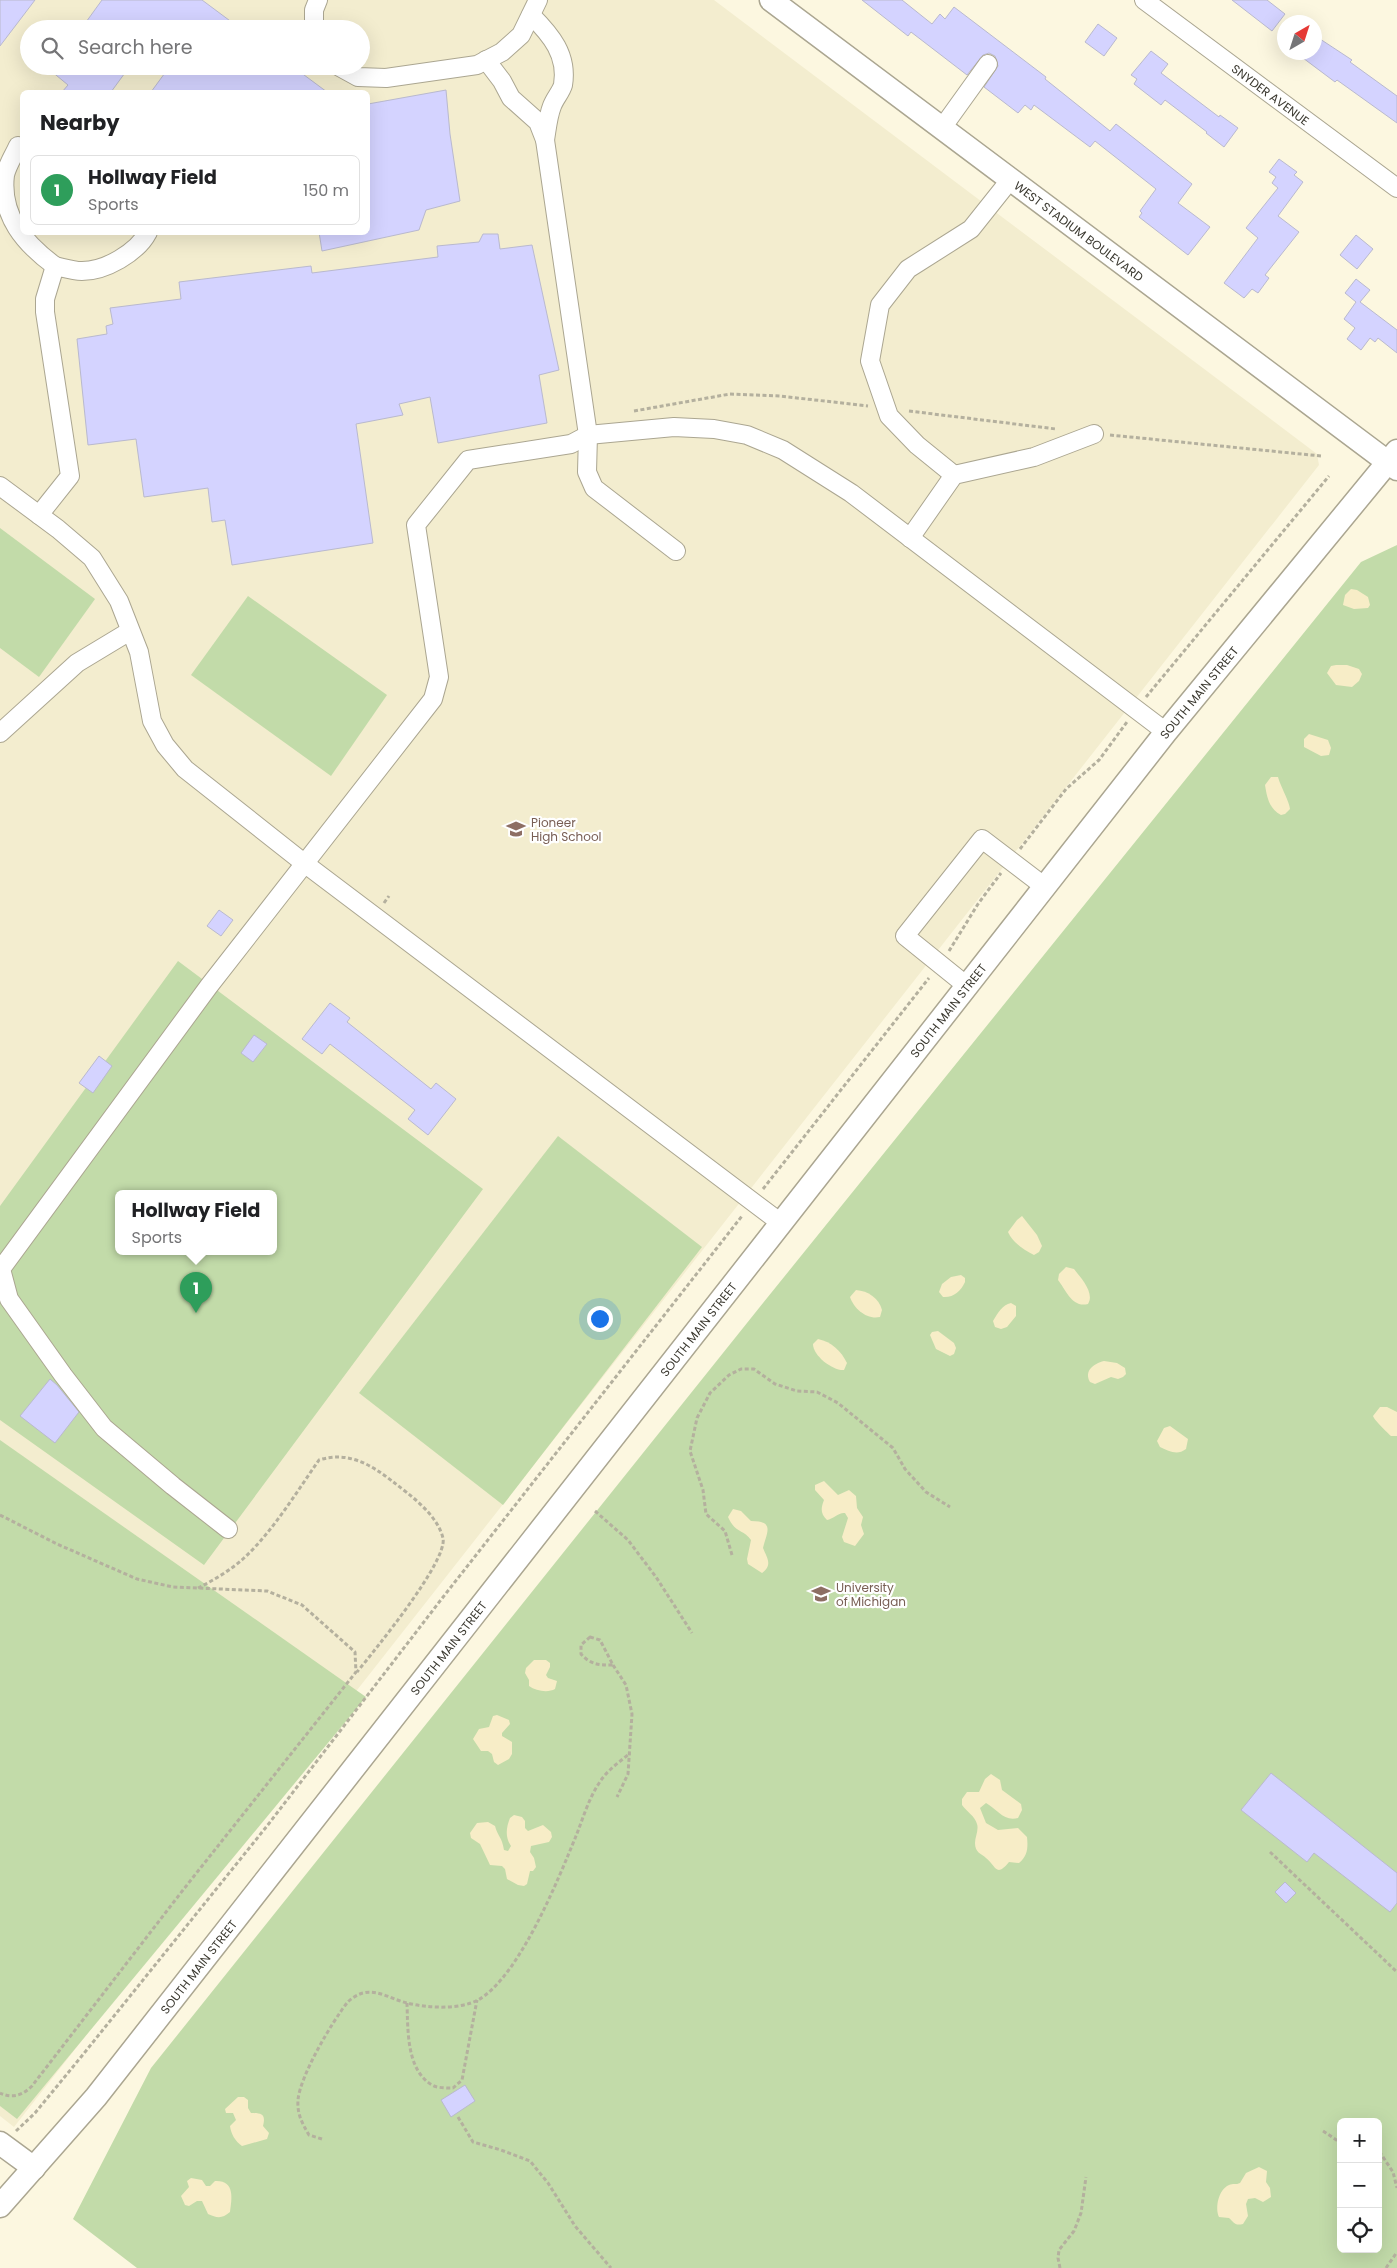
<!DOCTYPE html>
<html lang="en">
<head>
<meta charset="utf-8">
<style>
  :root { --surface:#fff; --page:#f2f2f2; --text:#202124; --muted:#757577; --line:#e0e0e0; --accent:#111827 }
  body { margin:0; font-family:Poppins,sans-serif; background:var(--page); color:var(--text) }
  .controls { position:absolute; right:15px; bottom:15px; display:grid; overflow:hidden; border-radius:8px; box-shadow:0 5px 20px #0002 }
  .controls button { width:45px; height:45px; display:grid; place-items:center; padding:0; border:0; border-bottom:1px solid var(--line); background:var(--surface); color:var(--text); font:25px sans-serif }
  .compass { position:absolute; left:1277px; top:15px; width:45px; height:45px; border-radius:50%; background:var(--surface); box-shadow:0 5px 20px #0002; rotate:39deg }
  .you { position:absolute; left:599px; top:1318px; width:18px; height:18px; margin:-12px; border:4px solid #fff; border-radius:50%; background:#1a73e8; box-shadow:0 0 0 8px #1a73e833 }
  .badge { display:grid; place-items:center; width:32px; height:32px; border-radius:50%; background:var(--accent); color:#fff; font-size:16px; font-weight:700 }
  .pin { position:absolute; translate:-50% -41px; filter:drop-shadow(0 1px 2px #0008) }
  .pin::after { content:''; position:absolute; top:26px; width:18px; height:15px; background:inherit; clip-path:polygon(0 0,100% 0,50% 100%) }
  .popup { position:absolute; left:115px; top:1190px; width:162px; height:65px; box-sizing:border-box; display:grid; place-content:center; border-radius:8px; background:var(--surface); filter:drop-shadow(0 1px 4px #0005); font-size:16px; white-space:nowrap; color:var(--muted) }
  .popup b { font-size:19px; color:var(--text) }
  .popup::after { content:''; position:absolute; left:50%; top:100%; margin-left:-10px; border:10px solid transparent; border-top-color:var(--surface) }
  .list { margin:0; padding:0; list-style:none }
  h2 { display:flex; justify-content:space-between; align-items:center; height:65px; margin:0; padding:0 20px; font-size:21px }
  h2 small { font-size:16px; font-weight:400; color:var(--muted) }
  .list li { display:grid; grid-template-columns:32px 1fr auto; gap:15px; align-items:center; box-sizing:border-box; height:70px; margin:0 10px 10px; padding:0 10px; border:1px solid var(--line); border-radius:8px }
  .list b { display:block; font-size:19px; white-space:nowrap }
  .list p { margin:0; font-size:16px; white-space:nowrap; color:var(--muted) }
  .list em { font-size:16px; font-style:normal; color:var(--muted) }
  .icon { flex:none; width:28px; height:28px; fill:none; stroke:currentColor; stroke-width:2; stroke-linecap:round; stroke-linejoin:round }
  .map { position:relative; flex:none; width:1397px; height:2268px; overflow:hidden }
  .search { position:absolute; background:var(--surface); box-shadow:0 5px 20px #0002; left:20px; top:20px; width:350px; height:55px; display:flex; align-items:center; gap:12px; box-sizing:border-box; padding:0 18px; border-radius:28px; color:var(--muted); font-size:19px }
  .panel { position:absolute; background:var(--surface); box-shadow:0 5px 20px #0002; left:20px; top:90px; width:350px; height:145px; border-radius:8px }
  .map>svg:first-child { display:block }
</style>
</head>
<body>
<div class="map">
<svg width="1397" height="2268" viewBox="0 0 1397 2268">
  <rect width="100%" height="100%" fill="#fcf7e0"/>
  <!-- built -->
  <path fill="#f3edcf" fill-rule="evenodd" d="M0,0h714l603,454 2,11 -1305,1662 -14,-11zM29,29h332v37h-332zM22,92h346v140h-346zM119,1194h155v58h-155z"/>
  <!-- green -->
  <g fill="#c2dba9" fill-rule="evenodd">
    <path d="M0,528l95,71 -56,78 -39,-29z"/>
    <path d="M1397,545v1723h-1260l-64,-49 78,-151 608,-760 602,-746zM1341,2122h37v127h-37z"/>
    <path d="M248,596l139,99 -56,81 -140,-101z"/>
    <path d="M178,961l305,228 -279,376 -204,-145v-214zM119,1194h155v58h-155z"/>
    <path d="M558,1136l144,111 -199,258 -144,-112z"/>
    <path d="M0,1440l366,257 -349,422 -17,-13z"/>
  </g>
  <!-- sand -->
  <g fill="#f7edc7">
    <path d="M1351,589l6,1 11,7 2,8 -2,3 -14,1 -11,-4 2,-10z"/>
    <path d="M1336,665h11l12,4 3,5 -3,7 -7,6 -16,-2 -9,-12 4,-7z"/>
    <path d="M1309,734l19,6 3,8 -2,7 -8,1 -17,-9v-8z"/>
    <path d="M1271,777h7c2,8 12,26 12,32l-5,5 -4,1c-12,-6 -14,-18 -16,-30z"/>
    <path d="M1022,1216l15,19 5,11 -3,6 -5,3c-10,-5 -21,-12 -26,-23l9,-12z"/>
    <path d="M1066,1267l8,2c7,9 21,24 14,35 -16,4 -22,-14 -30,-24l1,-6z"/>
    <path d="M961,1275l4,3v4c-4,9 -12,16 -22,15l-4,-5 3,-8 9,-7z"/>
    <path d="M856,1290c12,1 23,8 26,20l-2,7c-13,3 -26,-8 -30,-20z"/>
    <path d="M1011,1303l5,3v10l-9,11 -6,2 -6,-2 -2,-6c5,-8 9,-16 18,-18z"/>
    <path d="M938,1331l16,12 2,5 -2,6 -4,2 -14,-7 -6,-14 2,-3z"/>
    <path d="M818,1339c14,3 23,12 29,24l-3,7c-11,1 -31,-14 -31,-26z"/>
    <path d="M1104,1361l13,2 8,5 1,6 -3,3 -5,2 -7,-2 -16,7 -5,-2c-6,-11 3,-18 14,-21z"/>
    <path d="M1380,1407h7l10,5v24h-6c-4,-4 -17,-16 -18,-20z"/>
    <path d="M1170,1426l18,13 -2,10c-9,7 -17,2 -26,-2l-3,-6 7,-13z"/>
    <path d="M824,1481l14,14 11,-5 7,6 1,12 6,9 -2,8 3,9 -9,12 -11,-4 -2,-5 6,-19 -3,-5c-6,-1 -12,6 -18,7 -7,-7 -6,-12 -3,-20l-9,-10v-5z"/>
    <path d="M733,1509l8,2 10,10c24,0 16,11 12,27 4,10 10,17 -1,25l-14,-9 -1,-5 4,-19c-8,-11 -16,-7 -23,-23z"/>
    <path d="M534,1660h12l4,3v4l-4,8 2,3 9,3 -2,8c-7,4 -19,2 -26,-3v-6l-4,-7 1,-5z"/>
    <path d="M497,1715l12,5 1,4 -8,9v3l10,6v12l-3,5 -11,6 -4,-3 -2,-8 -4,-3h-7l-8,-12 6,-10 10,-2 4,-11z"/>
    <path d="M991,1774l9,6 2,10 19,14 1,6 -4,8c-14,4 -21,-9 -32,-15l-6,5 6,15 12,7 20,-2 9,9c1,10 1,19 -8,26l-10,-1c-13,16 -13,4 -23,-4 -5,-5 -11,-5 -11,-15 0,-6 4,-13 2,-19 -2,-8 -10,-12 -15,-19v-6l5,-7h12l6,-13z"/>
    <path d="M514,1815l8,2 3,4v7l3,3 15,-6 8,7 1,5 -3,5 -18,4 -1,6 4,6 2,9 -3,4h-3l-3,13 -3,2 -6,-1 -11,-6 -2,-10 -3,-3 -12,-1 -10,-21 -9,-6 -1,-5 7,-10 11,-1 7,4c3,11 7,11 9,24l4,1 3,-5c-6,-9 -5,-18 -1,-28z"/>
    <path d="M238,2097h6l4,3v8l3,5c11,0 15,1 12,13l6,7 -2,6 -25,7c-7,-5 -11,-12 -12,-20l6,-6 -3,-7h-7l-1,-4z"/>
    <path d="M1259,2167l8,4 -1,11 4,6 1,9 -8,5 -8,-4 -7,1 -2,5 2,12 -5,8c-9,2 -9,-2 -14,-6l-10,-1c-4,-9 -1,-27 10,-32 4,-2 7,0 11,-2l6,-10z"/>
    <path d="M191,2178l11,2 4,6h4l5,-5c20,-1 17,17 15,31 -8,7 -13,6 -22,2l-6,-13h-5l-8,5 -4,-1 -4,-9 8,-9 -2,-6z"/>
  </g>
  <!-- building -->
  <g fill="#d4d3ff" stroke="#b9b9ce">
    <path d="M0,0h35l-35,46z"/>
    <path d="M102,0h100l39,29h-160z"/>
    <path d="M862,0h40l30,24 8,-10 5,5 9,-12 92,70 -1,2 65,52 6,-7 76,60 -14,19 32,24 -22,28 -49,-38 3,-4 -2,-2 16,-22 -61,-48 -5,6 -56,-42 -3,5 -6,-5 -7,8 -34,-26 14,-21 -3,-10 -6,-3 -6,2 -16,20 -56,-43 -3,4z"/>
    <path d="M1232,0h35l18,14 -13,17z"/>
    <path d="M1098,24l19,14 -13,18 -19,-14z"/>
    <path d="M1314,35l38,25 -2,2 47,34v27l-60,-43 -2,2 -40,-30h19z"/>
    <path d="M1151,51l17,13 -7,9 58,44 1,-2 18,13 -14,19 -18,-14 1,-1 -42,-32 -4,5 -27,-21 3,-5 -6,-4z"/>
    <path d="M45,66h85l-19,26h-49l6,-7z"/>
    <path d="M170,66h122l35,26h-176z"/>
    <path d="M446,90l4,44 10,67 -34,9 -7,20 -97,21 -3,-19h49v-128z"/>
    <path d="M1279,159l18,13 -3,3 9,7 -25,34 21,16 -34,43 4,3 -11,15 -6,-4 -8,9 -20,-15 34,-45 -12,-10 32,-40 -6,-5 4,-6 -7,-5z"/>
    <path d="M483,234h15l2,15 32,-4 27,125 -20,5 8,48 -109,20 -8,-46 -31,7 4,11 -47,9 17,119 -141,22 -7,-45 -13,2 -4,-34 -64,9 -8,-58 -48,6 -11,-106 30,-5 -1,-8 7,-2 -3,-16 71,-9 -2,-17 132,-16 1,7 126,-16 -1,-11 42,-4z"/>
    <path d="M1356,235l17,14 -16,20 -17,-14z"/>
    <path d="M1356,279l14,11 -10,12 37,28v23l-19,-15 -3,4 -5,-4 -9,12 -14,-11 8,-11 -11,-9 12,-17 -11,-9z"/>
    <path d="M219,910l14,10 -12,16 -14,-10z"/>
    <path d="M330,1003l20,15 -3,4 84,67 5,-6 20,16 -28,36 -20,-16 7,-9 -85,-66 -8,10 -20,-15z"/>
    <path d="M254,1035l13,9 -14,18 -12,-9z"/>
    <path d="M99,1056l13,10 -19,27 -14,-10z"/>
    <path d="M50,1379l7,6 22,27 -24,31 -35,-27z"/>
    <path d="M1271,1773l126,100v30l-7,9 -76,-59 -7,9 -66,-52z"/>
    <path d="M1285,1882l11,11 -10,10 -11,-11z"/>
    <path d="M465,2085l10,16 -24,16 -10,-17z"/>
  </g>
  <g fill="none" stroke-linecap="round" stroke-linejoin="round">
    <!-- minor casing -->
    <g stroke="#aba691" stroke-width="20">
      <g id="minor">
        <path id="s1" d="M1144,0l253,188"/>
        <path d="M531,15c20,20 37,40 32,70 -2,7 -8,13 -11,21 -4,10 -5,22 -7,34"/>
        <path d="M314,29v-19l4,-10"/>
        <path d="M486,60l16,21 9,17 27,24 7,18 43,295 -1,37 7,16 82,63"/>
        <path d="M338,66l20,11 28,1 91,-13 25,-13 19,-17 17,-35"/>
        <path d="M942,128l46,-64"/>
        <path d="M18,146c-4,9 -11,20 -13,29 -5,41 20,69 50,91"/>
        <path d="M954,475l-37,-30 -28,-29 -19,-55 10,-56 28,-36 63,-40 39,-49"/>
        <path d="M0,486l58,43 34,29 27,43 20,51 13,69 13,24 20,24 119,94 477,360"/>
        <path d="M39,515l31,-39 -25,-164v-13l10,-33c9,2 18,5 27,5 23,0 55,-18 66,-39"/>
        <path d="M910,538l44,-63 80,-18 60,-23"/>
        <path d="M0,733l77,-70 53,-32"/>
        <path d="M967,986l-62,-50 77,-97 63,48"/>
        <path d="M228,1529l-55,-43 -69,-58 -41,-53 -54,-76 -8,-30 208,-283 224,-287 6,-22 -23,-152 52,-65 103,-16 17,-9 86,-8 40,2 33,6 36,15 68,43 315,239"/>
      </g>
    </g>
    <!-- major casing -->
    <g stroke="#aba691" stroke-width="25">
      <g id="major">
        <path id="s2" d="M771,0l626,469"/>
        <path d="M0,2143l34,25"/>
        <path id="s3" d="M0,2206l96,-109 1070,-1365 231,-281"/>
      </g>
    </g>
    <!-- path -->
    <g stroke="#b4b09e" stroke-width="3" stroke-dasharray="4 2.5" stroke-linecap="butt">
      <path d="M634,411l96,-17 50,2 88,10"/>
      <path d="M909,411l147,18"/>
      <path d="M1110,435l211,21"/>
      <path d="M1146,697l183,-221"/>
      <path d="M1020,849l46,-60 33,-29 28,-38"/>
      <path d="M384,903l5,-7"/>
      <path d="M949,951l29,-47 23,-31"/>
      <path d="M763,1189l166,-211"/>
      <path d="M595,1511l33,29 28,37 36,56"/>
      <path d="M0,1515l57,29 80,35 36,8 94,4 35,14 53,47 1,20 -173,218 -151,196c-9,9 -19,13 -32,7"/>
      <path d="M732,1555l-7,-24 -19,-17 -3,-24 -13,-39 7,-33 13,-25 19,-18 12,-6h13l21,15 22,7 20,1 21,11 55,45 12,21 21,23 24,15"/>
      <path d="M198,1588c16,-8 33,-18 46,-30 29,-27 52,-65 75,-98 29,-9 51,4 73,21 18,14 45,33 51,57 5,23 -69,113 -86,134"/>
      <path d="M590,1637l10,3 13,25c-14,0 -22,0 -32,-11v-9z"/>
      <path d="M613,1665l13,20 6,29 -4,60 -11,23"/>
      <path d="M1270,1852l127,120"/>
      <path d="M407,2003c1,27 -1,69 27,83 5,2 13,2 19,2l9,-8 15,-80"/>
      <path d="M458,2117l15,25 28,8 29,11 18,22 27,43 36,42"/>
      <path d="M16,2131l19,-18 46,-56 186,-231 173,-225 302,-385"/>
      <path d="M1323,2131l18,12"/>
      <path d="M322,2139l-13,-4c-7,-12 -12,-21 -11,-35 2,-24 34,-78 49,-97 3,-4 11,-9 16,-10 15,-4 30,7 44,10 20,5 52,7 71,-3 41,-23 80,-120 98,-164 8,-20 14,-43 29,-61 7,-8 17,-15 25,-22"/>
      <path d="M1378,2154h3l12,18 4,16"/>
      <path d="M1060,2268l-2,-10 1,-8 15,-19 7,-18 5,-36"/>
      <path d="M1386,2268l11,-16"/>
    </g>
    <!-- minor -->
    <use href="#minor" stroke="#fff" stroke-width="18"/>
    <!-- major -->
    <use href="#major" stroke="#fff" stroke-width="22"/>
  </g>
  <!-- icons -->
  <defs>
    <g id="school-bare" transform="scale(1.5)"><path d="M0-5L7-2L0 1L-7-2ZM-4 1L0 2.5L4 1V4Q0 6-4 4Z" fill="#8d6e63" stroke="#fff" stroke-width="2.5" paint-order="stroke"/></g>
    <g id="university-bare" transform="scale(1.5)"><path d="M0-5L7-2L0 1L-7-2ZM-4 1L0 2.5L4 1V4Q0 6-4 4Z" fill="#8d6e63" stroke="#fff" stroke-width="2.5" paint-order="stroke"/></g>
  </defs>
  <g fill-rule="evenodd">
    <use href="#school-bare" x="516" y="829"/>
    <use href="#university-bare" x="821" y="1594"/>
  </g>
  <g text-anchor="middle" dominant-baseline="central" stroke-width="4.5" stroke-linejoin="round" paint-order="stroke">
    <!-- street labels -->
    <g font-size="12" fill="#3b3930" stroke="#fff">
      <text stroke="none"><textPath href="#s1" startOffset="158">SNYDER AVENUE</textPath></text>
      <text stroke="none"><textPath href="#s2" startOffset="385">WEST STADIUM BOULEVARD</textPath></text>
      <text stroke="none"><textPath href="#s3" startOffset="1931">SOUTH MAIN STREET</textPath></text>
      <text stroke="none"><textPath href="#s3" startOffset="1526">SOUTH MAIN STREET</textPath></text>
      <text stroke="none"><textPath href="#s3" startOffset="1121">SOUTH MAIN STREET</textPath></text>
      <text stroke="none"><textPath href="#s3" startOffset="716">SOUTH MAIN STREET</textPath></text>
      <text stroke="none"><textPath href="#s3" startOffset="311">SOUTH MAIN STREET</textPath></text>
    </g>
    <!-- education labels -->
    <g font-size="12" fill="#785e54" stroke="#fff" text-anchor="start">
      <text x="531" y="822">Pioneer<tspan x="531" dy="14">High School</tspan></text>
      <text x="836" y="1587">University<tspan x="836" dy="14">of Michigan</tspan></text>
    </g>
  </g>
</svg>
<div class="controls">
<button>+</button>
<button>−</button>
<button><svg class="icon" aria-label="locate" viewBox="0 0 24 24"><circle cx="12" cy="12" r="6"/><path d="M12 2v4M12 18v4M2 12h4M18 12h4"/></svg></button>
</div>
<svg class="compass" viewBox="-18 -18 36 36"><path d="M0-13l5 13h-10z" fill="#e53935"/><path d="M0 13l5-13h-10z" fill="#757577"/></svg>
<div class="you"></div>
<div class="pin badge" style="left:196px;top:1313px;background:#2e9e5b">1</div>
<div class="popup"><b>Hollway Field</b>Sports</div>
<div class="search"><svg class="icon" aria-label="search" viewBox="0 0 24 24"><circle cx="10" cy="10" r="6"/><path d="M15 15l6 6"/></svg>Search here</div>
<section class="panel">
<h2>Nearby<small></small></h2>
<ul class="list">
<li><span class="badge" style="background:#2e9e5b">1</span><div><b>Hollway Field</b><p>Sports</p></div><em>150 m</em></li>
</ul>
</section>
</div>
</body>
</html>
